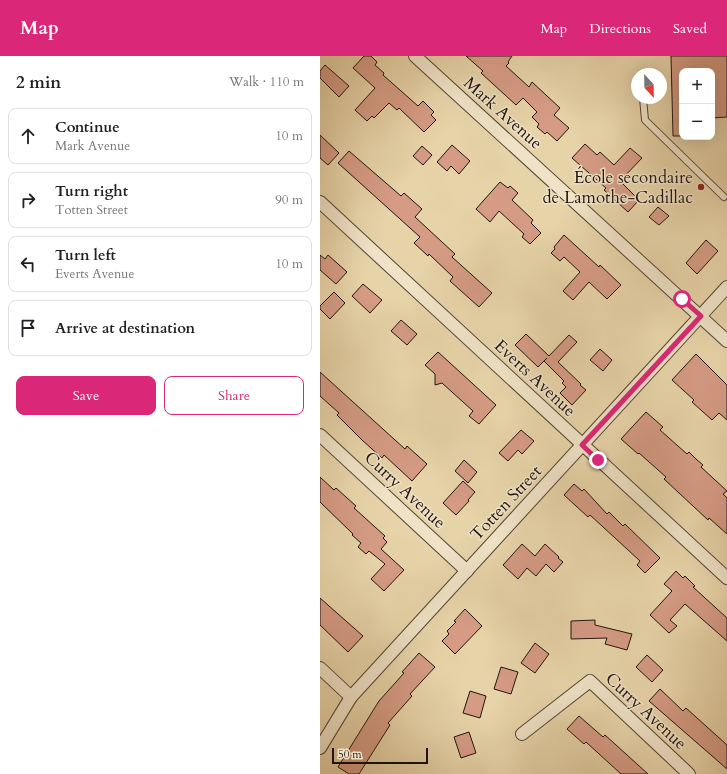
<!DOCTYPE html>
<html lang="en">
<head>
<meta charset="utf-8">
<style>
  :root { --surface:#fff; --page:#f6f6f6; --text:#202124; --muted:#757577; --line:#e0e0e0; --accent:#db2777 }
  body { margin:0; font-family:Cardo,serif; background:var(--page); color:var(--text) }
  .controls { position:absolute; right:12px; top:12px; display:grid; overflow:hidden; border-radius:8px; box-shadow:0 4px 16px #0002 }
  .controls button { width:36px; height:36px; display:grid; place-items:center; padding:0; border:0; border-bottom:1px solid var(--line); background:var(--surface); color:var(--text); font:20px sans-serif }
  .compass { position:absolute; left:311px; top:12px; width:36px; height:36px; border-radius:50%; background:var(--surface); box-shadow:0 4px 16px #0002; rotate:158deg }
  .scale { position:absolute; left:12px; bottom:10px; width:96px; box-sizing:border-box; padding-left:4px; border:2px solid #21140e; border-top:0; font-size:11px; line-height:14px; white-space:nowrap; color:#21140e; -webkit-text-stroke:3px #efe2c6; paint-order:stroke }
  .stop { position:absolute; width:12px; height:12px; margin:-9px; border:3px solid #db2777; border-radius:50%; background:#fff }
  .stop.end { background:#db2777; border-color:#fff; box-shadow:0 1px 4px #0008 }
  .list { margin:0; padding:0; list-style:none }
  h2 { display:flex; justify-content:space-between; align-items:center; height:52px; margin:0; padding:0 16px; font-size:17px }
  h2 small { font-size:13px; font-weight:400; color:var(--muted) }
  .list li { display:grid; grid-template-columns:26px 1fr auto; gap:12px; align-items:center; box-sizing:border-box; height:56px; margin:0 8px 8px; padding:0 8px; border:1px solid var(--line); border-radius:8px }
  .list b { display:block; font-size:15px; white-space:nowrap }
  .list p { margin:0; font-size:13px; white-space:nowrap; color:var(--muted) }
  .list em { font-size:13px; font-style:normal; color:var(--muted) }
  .actions { display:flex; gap:8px; padding:12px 16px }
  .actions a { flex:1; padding:9px 0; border:1px solid var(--accent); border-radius:8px; text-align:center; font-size:14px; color:var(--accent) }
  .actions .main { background:var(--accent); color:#fff }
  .icon { flex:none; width:22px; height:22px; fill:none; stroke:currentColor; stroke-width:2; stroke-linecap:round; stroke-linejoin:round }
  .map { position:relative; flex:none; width:407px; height:718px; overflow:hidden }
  header { display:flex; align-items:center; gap:24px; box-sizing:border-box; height:56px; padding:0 20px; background:var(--accent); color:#fff }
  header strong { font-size:19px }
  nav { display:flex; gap:22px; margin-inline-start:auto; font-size:14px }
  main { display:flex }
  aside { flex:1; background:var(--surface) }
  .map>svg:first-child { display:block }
</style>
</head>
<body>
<header>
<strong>Map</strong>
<nav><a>Map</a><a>Directions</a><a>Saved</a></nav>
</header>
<main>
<aside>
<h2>2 min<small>Walk · 110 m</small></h2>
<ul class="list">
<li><svg class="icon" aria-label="ahead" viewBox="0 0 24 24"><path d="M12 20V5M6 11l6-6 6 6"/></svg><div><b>Continue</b><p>Mark Avenue</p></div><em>10 m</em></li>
<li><svg class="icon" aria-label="right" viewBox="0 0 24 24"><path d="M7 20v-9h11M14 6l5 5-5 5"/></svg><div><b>Turn right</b><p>Totten Street</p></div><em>90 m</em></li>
<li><svg class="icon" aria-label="left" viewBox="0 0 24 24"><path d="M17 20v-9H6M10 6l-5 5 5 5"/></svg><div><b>Turn left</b><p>Everts Avenue</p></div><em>10 m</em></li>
<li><svg class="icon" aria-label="arrive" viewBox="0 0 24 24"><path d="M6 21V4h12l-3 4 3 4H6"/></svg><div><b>Arrive at destination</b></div></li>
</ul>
<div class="actions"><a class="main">Save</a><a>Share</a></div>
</aside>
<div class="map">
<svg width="407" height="718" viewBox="0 0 407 718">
  <rect width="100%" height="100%" fill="#e7d3a8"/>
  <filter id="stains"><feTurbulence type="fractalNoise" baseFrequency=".005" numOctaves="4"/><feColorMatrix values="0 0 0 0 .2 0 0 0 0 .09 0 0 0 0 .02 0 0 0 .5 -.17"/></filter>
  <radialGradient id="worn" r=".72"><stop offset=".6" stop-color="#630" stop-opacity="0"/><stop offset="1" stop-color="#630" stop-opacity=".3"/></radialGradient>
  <!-- building -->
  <g fill="#d59b84" stroke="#21140e">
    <path d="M44,0h7l6,6 -2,3 9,8 -1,2 35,31 5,-5 11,11 -3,3 5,5 -12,12 -25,-24 -2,2 -8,-7 -15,15 -2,-2 -5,5 -12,-11 20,-22 -22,-20z"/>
    <path d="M146,0h46l-4,6 1,1 -3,3 23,21 3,-5 28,26 -6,7 15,13 -12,13 -10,-9 -2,2 -8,-7 2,-3 -7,-7 5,-5 -14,-14 -7,7 -35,-32 2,-2z"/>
    <path d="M351,0h56v61l-15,1v-47h-30v65h-9z"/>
    <path d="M5,9l24,21 -10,11 -19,-19v-7z"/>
    <path d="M0,79l19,18 -11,12 -8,-7z"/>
    <path d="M265,88l12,11 3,-3 14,13 16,-17 12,10 -22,23 19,19 -11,12 -24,-22 2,-2 -34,-30z"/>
    <path d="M132,89l18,16 -11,13 -8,-8 -4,5 -10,-9z"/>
    <path d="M102,90l10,9 -9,10 -10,-9z"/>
    <path d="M29,95l52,45 3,-3 18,16 -7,8 40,37 -3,3 40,36 -13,14 -29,-26 3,-4 -24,-23 -1,2 -14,-13 6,-6 -82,-74z"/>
    <path d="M180,126l8,6 2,-2 8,7 -6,7 21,20 -2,3 10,10 -11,11 -8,-7 2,-3 -25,-23 -9,11 -14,-13z"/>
    <path d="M338,151l11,9 -10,9 -10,-8z"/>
    <path d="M244,179l35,32 1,-2 21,20 -14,14 -18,-17 -16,18 -10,-9 17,-19 -16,-15 -4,4 -9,-8 4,-4 -1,-2z"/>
    <path d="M386,184l12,11 -21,23 -11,-11z"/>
    <path d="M0,199l5,4 3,-4 19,17 -11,12 -16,-14z"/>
    <path d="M43,228l19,16 -12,13 -18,-17z"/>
    <path d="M14,236l11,11 -15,16 -10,-10v-3z"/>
    <path d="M81,264l16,14 -10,11 -16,-14z"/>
    <path d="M206,278l23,22 20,-21 8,7 -19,20 23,22 -1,1 6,5 -14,15 -12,-12 6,-6 -4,-4 2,-2 -20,-20 3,-3 -9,9 -23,-22z"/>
    <path d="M280,293l12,11 -9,11 -13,-11z"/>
    <path d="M118,296l58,53 -17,19 -10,-8 4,-5 -31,-28 -7,2v-11l-10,-9z"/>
    <path d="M376,298l31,31v35l-8,-7 -7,7 -20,-18 2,-2 -22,-20z"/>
    <path d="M0,316l85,77 2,-3 20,18 -15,17 -28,-26 -2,3 -20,-18 -25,-25 2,-2 -19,-17z"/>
    <path d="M326,356l17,15 -3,3 27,24 2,-2 7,7 7,6 -2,2 26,24 -4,3 4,4v36l-18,-16 -1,2 -44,-41 2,-2 -27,-24 -1,1 -17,-15z"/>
    <path d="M201,374l13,11 -12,13 -4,-4 -10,11 -9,-8z"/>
    <path d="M144,404l13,12 -9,11 -13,-12z"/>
    <path d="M0,421l14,13 2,-2 20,18 -2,2 31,28 -2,2 4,4 -6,7 23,21 -20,21 -13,-12 14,-15 -16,-13 -3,3 -8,-7 3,-4 -9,-8 1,-1 -33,-32z"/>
    <path d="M143,425l12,11 -7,8 1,1 -13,14 -13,-12z"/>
    <path d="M254,428l8,7 2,-2 23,25 2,-2 14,14 2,-2 35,34 -15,15 -8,-8 3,-4 -50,-46 -2,2 -24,-22z"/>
    <path d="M202,488l13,12 10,-12 14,13 -1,1 5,4 -9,10 -8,-8 -10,12 -9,-8 -9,11 -15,-14z"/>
    <path d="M356,515l7,7 2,-2 10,10 -2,1 34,31v23l-42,-37 -15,16 7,6 -8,7 -19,-18 22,-24 -8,-7z"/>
    <path d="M0,542l43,38 -15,16 -28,-27z"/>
    <path d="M145,553l17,17 -27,28 -13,-13 7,-7 -2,-3 9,-9 -2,-1z"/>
    <path d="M275,564v5l37,9 -5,16 -22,-6 2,-6 -36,1v-18z"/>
    <path d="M215,587l14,11 -14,19 -14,-10z"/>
    <path d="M99,597l16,14 -25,27 2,2 -24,27 2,2 -31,49h-10l-11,-7 41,-66 25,-28 -2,-1z"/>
    <path d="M327,599l16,15 -11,12 -16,-15z"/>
    <path d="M181,611l17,5 -7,22 -17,-5z"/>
    <path d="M340,633l23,22 3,-3 41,37v24l-78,-68z"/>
    <path d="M150,635l16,5 -6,22 -17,-5z"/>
    <path d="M259,660l24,21 2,-2 43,39h-27l-35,-32 -2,2 -17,-15z"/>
    <path d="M149,676l7,21 -15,5 -7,-21z"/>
  </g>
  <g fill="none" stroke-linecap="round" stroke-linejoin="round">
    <!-- lane casing -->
    <g stroke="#524434" stroke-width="8">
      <path id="lane" d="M323,42l2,22 79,77"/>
    </g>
    <!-- street casing -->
    <g stroke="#524434" stroke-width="14">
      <g id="street">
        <path d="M95,0l312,285"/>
        <path d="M0,146l407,376"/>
        <path d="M0,379l147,136"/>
        <path d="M0,612l31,29"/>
        <path d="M202,678l68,-53 99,93"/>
        <path d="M0,692l31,-51 376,-410"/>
      </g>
    </g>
    <!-- lane -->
    <use href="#lane" stroke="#efe2c6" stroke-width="6"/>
    <!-- street -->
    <use href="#street" stroke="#efe2c6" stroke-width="12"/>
  </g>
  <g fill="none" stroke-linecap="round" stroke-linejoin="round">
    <!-- route -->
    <path stroke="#db2777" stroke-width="5" d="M278,404l-16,-15 119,-129 -19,-17"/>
  </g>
  <!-- markers -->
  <circle fill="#8f2418" stroke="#efe2c6" stroke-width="1.5" cx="381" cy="131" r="4"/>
  <g text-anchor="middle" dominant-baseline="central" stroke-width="3" stroke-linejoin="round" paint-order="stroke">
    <!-- street labels -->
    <g font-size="17" fill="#21140e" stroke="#efe2c6">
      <text transform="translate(183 57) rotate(42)">Mark Avenue</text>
      <text transform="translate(215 322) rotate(43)">Everts Avenue</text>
      <text transform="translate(85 434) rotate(43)">Curry Avenue</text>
      <text transform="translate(186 447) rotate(-47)">Totten Street</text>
      <text transform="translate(326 655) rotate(43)">Curry Avenue</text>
    </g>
    <!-- poi labels -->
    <g font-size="17" fill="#21140e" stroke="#efe2c6" text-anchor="end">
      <text x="373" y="121">École secondaire<tspan x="373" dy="20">de Lamothe-Cadillac</tspan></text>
    </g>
  </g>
  <rect width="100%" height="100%" filter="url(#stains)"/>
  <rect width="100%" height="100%" fill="url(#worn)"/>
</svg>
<div class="controls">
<button>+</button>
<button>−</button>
</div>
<svg class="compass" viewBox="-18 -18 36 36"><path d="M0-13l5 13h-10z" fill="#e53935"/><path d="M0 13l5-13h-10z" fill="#757577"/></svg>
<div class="scale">50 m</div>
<div class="stop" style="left:362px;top:243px"></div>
<div class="stop end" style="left:278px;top:404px"></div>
</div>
</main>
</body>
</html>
